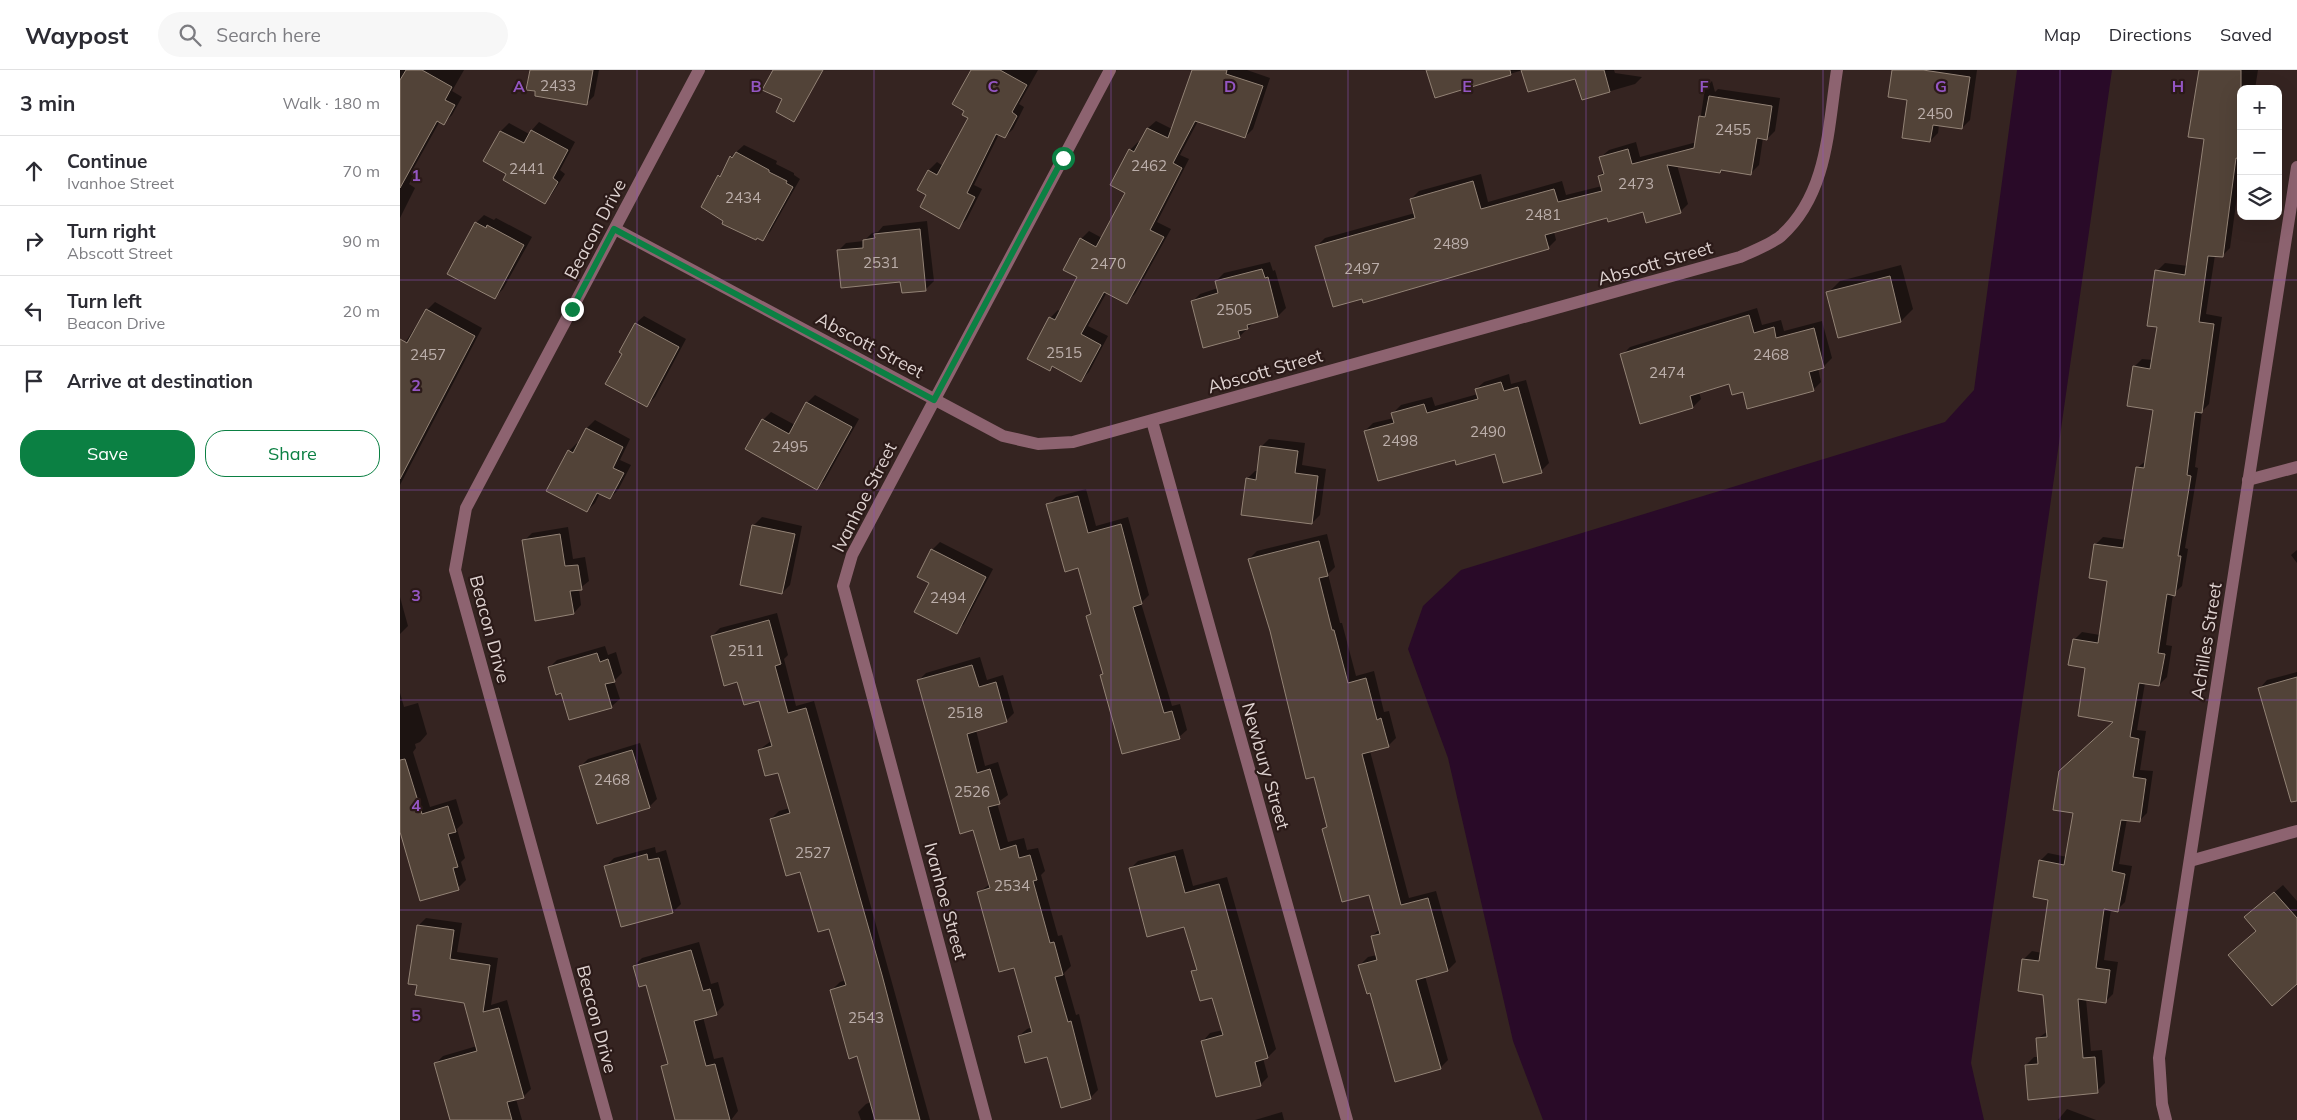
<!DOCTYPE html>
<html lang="en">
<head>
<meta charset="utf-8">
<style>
  :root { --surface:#fff; --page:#f7f7f7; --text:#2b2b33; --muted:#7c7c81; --line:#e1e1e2; --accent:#0b8043 }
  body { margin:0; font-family:Mulish,sans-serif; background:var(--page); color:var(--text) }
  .controls { position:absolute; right:15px; top:15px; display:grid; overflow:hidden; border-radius:10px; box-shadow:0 5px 20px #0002 }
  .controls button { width:45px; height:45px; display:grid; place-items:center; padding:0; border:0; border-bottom:1px solid var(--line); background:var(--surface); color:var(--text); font:25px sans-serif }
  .stop { position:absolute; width:15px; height:15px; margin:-11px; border:4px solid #0b8043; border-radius:50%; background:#fff }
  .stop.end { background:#0b8043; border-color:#fff; box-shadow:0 1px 5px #0008 }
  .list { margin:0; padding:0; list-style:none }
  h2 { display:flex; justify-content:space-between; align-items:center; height:65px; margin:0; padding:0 20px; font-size:21px }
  h2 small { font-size:16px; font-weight:400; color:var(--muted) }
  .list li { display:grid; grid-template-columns:32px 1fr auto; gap:15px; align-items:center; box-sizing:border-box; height:70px; padding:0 20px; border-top:1px solid var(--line) }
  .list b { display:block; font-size:19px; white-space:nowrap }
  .list p { margin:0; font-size:16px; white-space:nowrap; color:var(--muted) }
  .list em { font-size:16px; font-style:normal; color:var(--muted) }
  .actions { display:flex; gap:10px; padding:15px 20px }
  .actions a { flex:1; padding:11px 0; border:1px solid var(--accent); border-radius:20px; text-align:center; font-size:18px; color:var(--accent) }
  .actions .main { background:var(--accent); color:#fff }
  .icon { flex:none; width:28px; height:28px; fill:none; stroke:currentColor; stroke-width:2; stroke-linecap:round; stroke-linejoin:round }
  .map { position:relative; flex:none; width:1897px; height:1050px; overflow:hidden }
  header { display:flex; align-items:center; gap:30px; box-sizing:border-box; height:70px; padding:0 25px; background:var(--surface); border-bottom:1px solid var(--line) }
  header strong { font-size:24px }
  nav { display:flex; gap:28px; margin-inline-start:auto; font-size:18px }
  .search { width:350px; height:45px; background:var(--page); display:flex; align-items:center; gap:12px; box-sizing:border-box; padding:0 18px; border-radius:28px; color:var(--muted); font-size:19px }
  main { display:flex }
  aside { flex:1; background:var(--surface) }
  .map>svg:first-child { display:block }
</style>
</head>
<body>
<header>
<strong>Waypost</strong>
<div class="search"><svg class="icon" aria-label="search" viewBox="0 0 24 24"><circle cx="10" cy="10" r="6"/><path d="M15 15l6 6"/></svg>Search here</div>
<nav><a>Map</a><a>Directions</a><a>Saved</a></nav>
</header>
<main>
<aside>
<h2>3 min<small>Walk · 180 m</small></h2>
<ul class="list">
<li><svg class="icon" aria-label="ahead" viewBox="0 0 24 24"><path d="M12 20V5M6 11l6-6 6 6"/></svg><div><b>Continue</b><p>Ivanhoe Street</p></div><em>70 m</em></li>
<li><svg class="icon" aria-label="right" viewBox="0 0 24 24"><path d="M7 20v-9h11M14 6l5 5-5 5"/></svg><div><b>Turn right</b><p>Abscott Street</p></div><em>90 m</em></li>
<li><svg class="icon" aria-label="left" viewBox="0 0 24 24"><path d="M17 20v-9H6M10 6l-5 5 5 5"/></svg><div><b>Turn left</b><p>Beacon Drive</p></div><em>20 m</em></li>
<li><svg class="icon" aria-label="arrive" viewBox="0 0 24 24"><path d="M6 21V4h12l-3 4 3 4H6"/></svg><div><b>Arrive at destination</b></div></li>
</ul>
<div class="actions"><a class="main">Save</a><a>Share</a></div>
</aside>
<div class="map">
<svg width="1897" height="1050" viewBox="0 0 1897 1050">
  <rect width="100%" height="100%" fill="#352421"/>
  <!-- water -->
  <path fill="#290a28" d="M1617,0h95l-141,993 13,57h-441l-30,-79 -65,-283 -40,-109 15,-43 38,-36 484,-148 29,-32z"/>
  <!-- shadow -->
  <g fill="#0007">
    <path d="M0,0h64l-12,21 10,6 -10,18 -8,8 -4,-2 -28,50 3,2 -6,11 6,4 -15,30z"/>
    <path d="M143,0h56l-5,26 -8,8z"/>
    <path d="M374,0h49l-29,50 -10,-21z"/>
    <path d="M572,0h66l-19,34 5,3 -11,22 -8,8 -6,-3 -25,51 8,4 -15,30 -8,8 -31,-33 -9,-5 10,-19 8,-8 6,4 27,-48z"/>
    <path d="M793,0h54l23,8 -17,51 -8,8 -47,-16 -18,34 9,4 -32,63 14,7 -36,65 -8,8 -20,-10 -19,34 20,10 -19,36 -8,8 -28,-15 -3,4v-51l8,-8 3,2 18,-35 2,-38 8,-8 13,7 25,-46 3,-42 8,-8 2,1 8,-15 8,-7 16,8z"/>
    <path d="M1027,0h187l1,3 27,4 -7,7 -52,15 -7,-22 -53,-7 -88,27z"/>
    <path d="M1493,0h84l-7,50 -8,8 -23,-3 -1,8 -8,8z"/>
    <path d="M1800,0h58l-3,19h-14v78l-11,81 -8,8 -7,-1 -9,59 16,3 -13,87 -7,7 -7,56 3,1 -13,80 3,1 -6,37 -9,8 -7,51 6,1 -5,31 -8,8 -14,-2 -8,47 9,1 -6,39 13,1 -6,42 -8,8 -12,-2 -8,45 13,2 -7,36 -8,8 -6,-1 -7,51 14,2 -5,32 -8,8 -19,-3 5,52 11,-1 3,33 -8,8 -71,-26 8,-8h5l-2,-18 11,-8 -4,-37 -25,-4 5,-31 8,-8 10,2 7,-54 -9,-38 8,-8 19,4 48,-136 -41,-81 8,-8 18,3 9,-55 -14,-35 8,-8 23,3 11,-72 10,-8 7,-51 -20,-42 8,-8 11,1 5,-34 -1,-55 8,-8 23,3 17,-128z"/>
    <path d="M1312,11l3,11 3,-3 62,9 -5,33 -8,8 -4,-1 -4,27 -8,8 -28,-4 -3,3 -43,-7 11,39 -8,8 -36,-1 -36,6 -54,15 2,8 -8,8 -184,54 -1,-5 -46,-51 8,-8 90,-25 -4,-14 8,-8 62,-17 7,28 74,-21 4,14 36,-9 -3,-10 5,-5 -3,-14 8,-7 27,-8 4,15 57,-15 8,-54z"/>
    <path d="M139,52l36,20 -15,28 5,4 -13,20 -7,8 -38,-28 -6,-43 8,-8 22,12 1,-5z"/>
    <path d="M344,75l33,16 -1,3 18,9v2l6,4 -30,53 -8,8 -4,-3 -2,2 -54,-32 29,-50z"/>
    <path d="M84,145l10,5 2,-2 36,19 -29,52 -8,8 -19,-74z"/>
    <path d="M527,151l7,60 -8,8 -88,-38 8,-8 18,-2 8,-8 6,-1 5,-6z"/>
    <path d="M870,192l3,9 2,-1 11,38 -8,8 -24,6 -15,15 -47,-35 8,-8 18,-6 -2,-7 8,-8z"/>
    <path d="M1501,195l12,44 -12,12 -73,-28 12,-12z"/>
    <path d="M35,232l47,26 -82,157v-135l27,-40z"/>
    <path d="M1357,238l5,17 19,-5 3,11 38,-10 10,37 -8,8 -6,2 3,14 -8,8 -69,1 -14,-8 -31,9 2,7 -8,8 -71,-52 8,-8z"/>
    <path d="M244,246l42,23 -31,58 -8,8 -11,-82z"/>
    <path d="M1109,304l2,10 15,-4 23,83 -8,8 -45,-19 -40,6 -91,-27 8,-8 21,-5 -1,-5 8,-8 31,-8 3,9 43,-12 -2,-5 8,-7z"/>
    <path d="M415,325l44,24 -34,61 -8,8 -54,-68 8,-8 24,13 12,-22z"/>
    <path d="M195,350l35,19 -10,21 11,5 -13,25 -8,8 -10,-5 -5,10 -8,8 -18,-60 8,-8 2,1 8,-16z"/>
    <path d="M869,369l36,4 -3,22 24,4 -6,46 -8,8 -65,-44 8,-8h3l3,-24z"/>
    <path d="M686,419l10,37 32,-9 21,78 -8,8 31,103 8,-2 7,26 -8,7 -77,-62 2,-2 -16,-57 4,-4 -13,-45 -31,-62 8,-8z"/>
    <path d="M362,447l40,9 -12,59 -8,8 -41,-9 13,-59z"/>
    <path d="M168,457l5,32 12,-2 4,24 -10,8 2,16 -7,8 -50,-72 8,-8z"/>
    <path d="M927,464l8,33 -7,7 12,49h2l14,53 18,-5 10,41 5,-1 7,27 -8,8 -18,5 39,147 27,-7 20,71 -8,8 -23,6 23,84 -8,8 -69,-77 -11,-26 8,-8 9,-2 -5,-19 8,-7 -10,-36 -46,-64 4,-4 -13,-50 -66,-216 8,-8z"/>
    <path d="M540,472l53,27 -29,55 -8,8 -25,-50 1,-32z"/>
    <path d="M1897,480v13l-6,-8z"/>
    <path d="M0,527l8,29 -8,8z"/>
    <path d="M377,543l11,42 -4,4 12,47 18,-5 116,419h-69l-3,-8 8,-8 5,-2 -14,-47 -25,-65 8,-8 6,-2 -16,-53 -59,-108 8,-8 11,-3 -11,-37 -20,-21 12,-9 -12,-42 -21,-18 -26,-45 8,-8z"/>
    <path d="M205,576l3,9 8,-3 6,21 -8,8 6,18 -8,7 -42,12 -8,-27 -13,-23 8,-8z"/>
    <path d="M580,587l7,23 16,-5 11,38 -8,8 -30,9 9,36 13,-4 10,33 -11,8 11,39 16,-4 3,12 11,-2 7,23 -4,4 17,61 4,-1 9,31 -7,7 12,42 3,-1 19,76 -8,8 -42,-43 -29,-19 8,-7 5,-2 -17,-61 -37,-73 12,-9 -16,-56 -56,-147 8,-8z"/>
    <path d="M1897,602v100l-37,-84 7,-8z"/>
    <path d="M0,623l4,14 14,-4 9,31 -7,8 -5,2 1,4 -3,4 17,55 26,-8 7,24 -6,6 8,29 -4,4 5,18 -8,8 -58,-61z"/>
    <path d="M240,673l17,56 -8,8 -69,-40 8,-8z"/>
    <path d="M255,777l1,6 10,-3 15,54 -8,8 -67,-46 8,-8z"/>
    <path d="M783,779l10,37 34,-9 49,172 -8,8 -5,1 5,19 -8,8 -57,-44 7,-8 13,-3 -10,-34 -20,-24 4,-5 -12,-42 -55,-56 8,-8z"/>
    <path d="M1883,815l14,16v81l-60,-35 20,-17 -3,-20z"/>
    <path d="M26,848l36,5 -5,29 41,6 -7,47 16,-5 24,89 -8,8 -7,2 6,21h-39l-48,-56 8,-8 34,-10 -12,-45 -47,-17v-58z"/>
    <path d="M299,872l12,42 7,-2 6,23 -8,8 -13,4 11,42 9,-2 15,54 -7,9h-54l-14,-53 6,-6 -23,-78 -12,-17 8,-8z"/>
    <path d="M1667,1039l29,11h-38z"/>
    <path d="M882,1042l2,8h-29z"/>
  </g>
  <!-- building -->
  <g fill="#524338" stroke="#938376">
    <path d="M6,0h16l30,17 -7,13 10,5 -11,20 -7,-4 -37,67v-108z"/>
    <path d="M130,0h63l-6,35 -52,-9v-5l-9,-1z"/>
    <path d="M373,0h50l-29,52 -18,-10 6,-13 -20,-9z"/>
    <path d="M571,0h29l27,15 -15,27 5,4 -12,22 -9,-4 -29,59 8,4 -16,32 -39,-22 6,-12 -9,-5 11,-20 9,5 31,-57 -6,-3 2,-4 -12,-7z"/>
    <path d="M792,0h35l-1,4 37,12 -18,52 -50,-17 -22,42 9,5 -32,62 14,7 -37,67 -23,-12 -23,42 20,11 -20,37 -29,-16 -2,5 -23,-12 22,-42 6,3 22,-43 -14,-7 17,-32 16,9 29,-54 -15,-8 19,-36 5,3 13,-24 21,10z"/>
    <path d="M1026,0h84l1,5 -76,23z"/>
    <path d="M1121,0h83l6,22 -28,8 -7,-21 -47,13z"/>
    <path d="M1492,0h31l47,7 -8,52 -29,-4 -3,17 -28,-4 5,-38 -19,-3z"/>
    <path d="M1799,0h42v75l-2,14 -3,-1 -13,99 -15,-1 -9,66 15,2 -12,89 -7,-1 -8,63 4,1 -13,80h3l-6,40 -8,-2 -9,59 7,1 -6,32 -20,-3 -9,54 9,2 -6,38 13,2 -6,43 -19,-2 -9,51 13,3 -7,38 -14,-3 -8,59 14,2 -4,33 -28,-4 5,59 12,-1 3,36 -70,7 -3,-35 13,-1 -2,-26 11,-1 -4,-42 -25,-4 4,-32 17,2 9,-61 -15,-3 6,-37 25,5 9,-52 -20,-3 6,-39 54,-49 -35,-6 7,-48 -17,-3 5,-26 25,4 9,-62 -18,-3 5,-34 29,4 13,-81 8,1 9,-58 -26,-4 6,-40 17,3 7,-42 -10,-1 8,-56 30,5 19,-136 -16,-2z"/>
    <path d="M1309,26l63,10 -5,34 -10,-2 -6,37 -30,-5 -1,3 -53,-8 14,48 -35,10 -3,-11 -35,10 -1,-4 -62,17 4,14 -186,54 -1,-4 -29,8 -18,-61 100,-28 -5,-19 63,-18 8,28 73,-20 4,13 44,-11 -4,-15 6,-2 -5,-17 29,-8 4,15 62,-16 5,-32 6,1z"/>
    <path d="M131,60l37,20 -15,28 5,4 -13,22 -42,-24 3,-6 -23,-13 17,-30 24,12z"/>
    <path d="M336,82l33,18v2l18,9 -1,2 7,4 -30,54 -6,-3 -1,2 -34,-16 1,-3 -22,-14 17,-32 2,2 10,-21 2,2z"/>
    <path d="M75,152l11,6 1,-3 37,20 -29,54 -48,-25z"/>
    <path d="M520,159l6,62 -24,2 -2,-11 -59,6 -4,-38 26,-2v-8l12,-2 -1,-4z"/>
    <path d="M862,199l3,9 3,-1 10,40 -31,8 1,4 -10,2 2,7 -37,10 -12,-47 27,-8 -3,-12z"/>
    <path d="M1490,206l11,46 -63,16 -12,-46z"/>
    <path d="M26,239l49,27 -75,143v-140l7,4z"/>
    <path d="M1349,245l5,18 20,-6 2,11 38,-10 10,40 -15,4 5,19 -67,18 -4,-17 -11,3 -3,-11 -39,12 3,12 -53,16 -20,-70z"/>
    <path d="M235,253l44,24 -32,60 -42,-23 17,-30 -3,-2z"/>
    <path d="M1101,312l3,9 14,-4 24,86 -39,10 -8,-29 -39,11 -1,-5 -77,21 -14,-50 30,-8 -3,-10 33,-9 3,9 51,-14 -3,-10z"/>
    <path d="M406,332l46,25 -35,63 -72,-41 17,-30 27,15z"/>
    <path d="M186,358l37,19 -10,21 11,5 -14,26 -13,-6 -10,19 -41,-21 22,-41 5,3z"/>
    <path d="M860,376l38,5 -3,22 23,3 -6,48 -71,-9 5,-37 10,2z"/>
    <path d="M678,426l10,37 33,-9 21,80 -9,3 31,106 8,-2 8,28 -58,15 -22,-79 3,-1 -17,-58 5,-2 -13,-46 -13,4 -19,-68z"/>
    <path d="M352,455l43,9 -13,60 -42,-9z"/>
    <path d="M160,464l5,32 13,-1 4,25 -12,1 4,23 -39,7 -13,-81z"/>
    <path d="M919,471l9,35 -9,2 13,52h2l14,53 18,-5 11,42 4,-2 8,29 -27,7 39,151 27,-7 20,73 -32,9 25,89 -46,13 -25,-89 -3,1 -9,-29 19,-5 -6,-24 9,-2 -11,-39 -27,7 -20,-73 5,-2 -13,-50 -8,2 -36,-148 -22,-72z"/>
    <path d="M531,479l55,28 -29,57 -43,-22 15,-29 -12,-6z"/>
    <path d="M369,550l12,44 -6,2 13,47 18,-5 76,267 38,145h-45l-18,-64 -8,3 -19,-69 16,-5 -17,-56 -11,3 -18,-60 -14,4 -16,-57 20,-6 -12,-40 -13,3 -7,-26 14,-4 -13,-45 -15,4 -7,-23 -13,4 -13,-50z"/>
    <path d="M197,583l3,9 8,-3 7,23 -10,2 7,24 -43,12 -8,-27 -5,2 -8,-28z"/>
    <path d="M572,595l7,22 17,-5 11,40 -40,12 10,39 13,-4 10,35 -12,3 12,43 16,-5 3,13 11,-3 7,25 -4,1 17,62 4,-1 9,33 -8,2 13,45 3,-1 20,78 -30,9 -14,-51 -22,6 -7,-27 14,-4 -18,-64 -15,4 -22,-80 13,-4 -17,-58 -13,4 -43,-154z"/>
    <path d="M1897,607v124l-6,1 -33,-114z"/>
    <path d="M232,680l18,58 -53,16 -18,-58z"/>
    <path d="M5,689l17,55 26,-8 8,26 -8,2 10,33 -5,1 6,22 -39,11 -20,-69v-72z"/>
    <path d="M247,784l1,6 11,-2 14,55 -52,14 -17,-61z"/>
    <path d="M775,786l10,37 34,-9 49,174 -13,4 6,24 -45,11 -15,-56 22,-6 -11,-37 -12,3 -9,-30 6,-1 -13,-43 -37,10 -18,-69z"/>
    <path d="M1874,822l23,26v66l-25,22 -44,-51 28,-24 -12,-14z"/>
    <path d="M17,855l37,5 -4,29 40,6 -7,47 16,-4 25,90 -17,4 5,18h-62l-16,-57 43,-12 -13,-48 -49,-8 2,-10 -9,-1z"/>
    <path d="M291,880l12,41 7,-2 7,26 -23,6 12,45 9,-2 15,56h-55l-14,-54 7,-2 -22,-79 -7,2 -6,-21z"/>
  </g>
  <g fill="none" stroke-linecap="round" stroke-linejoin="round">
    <!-- minor -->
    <g stroke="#8d6370" stroke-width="12">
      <path d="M215,159l388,207 35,8 35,-2 667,-185c13,-6 30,-12 41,-21 47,-42 47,-108 56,-166"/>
      <path d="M752,351l195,699"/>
      <path d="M1848,410l49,-13"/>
      <path d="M1790,791l107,-30"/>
      <path d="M207,1050l-152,-550 11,-62 233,-438"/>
      <path d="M586,1050l-143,-534 9,-31 258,-485"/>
      <path d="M1766,1050l-4,-16 -3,-46 138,-891"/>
    </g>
  </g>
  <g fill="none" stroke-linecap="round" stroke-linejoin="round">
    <!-- route -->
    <path stroke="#0b8043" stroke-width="6" d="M172,239l42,-80 320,171 129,-242"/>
  </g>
  <!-- grid -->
  <path fill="none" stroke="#9456c3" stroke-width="1" stroke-opacity="0.55" d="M237,0v1050M474,0v1050M711,0v1050M948,0v1050M1186,0v1050M1423,0v1050M1660,0v1050M0,210h1897M0,420h1897M0,630h1897M0,840h1897"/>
  <g text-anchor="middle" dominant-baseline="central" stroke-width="4.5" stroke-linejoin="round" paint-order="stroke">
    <!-- number labels -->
    <g font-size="15" fill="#bbaeaa">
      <text x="158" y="15">2433</text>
      <text x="1535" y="43">2450</text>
      <text x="1333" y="59">2455</text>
      <text x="749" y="95">2462</text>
      <text x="127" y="98">2441</text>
      <text x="1236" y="113">2473</text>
      <text x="343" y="127">2434</text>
      <text x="1143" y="144">2481</text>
      <text x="1051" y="173">2489</text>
      <text x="481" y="192">2531</text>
      <text x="708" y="193">2470</text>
      <text x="962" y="198">2497</text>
      <text x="834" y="239">2505</text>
      <text x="664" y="282">2515</text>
      <text x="28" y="284">2457</text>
      <text x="1371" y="284">2468</text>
      <text x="1267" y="302">2474</text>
      <text x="1088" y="361">2490</text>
      <text x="1000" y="370">2498</text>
      <text x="390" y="376">2495</text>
      <text x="548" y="527">2494</text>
      <text x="346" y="580">2511</text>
      <text x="565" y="642">2518</text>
      <text x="212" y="709">2468</text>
      <text x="572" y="721">2526</text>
      <text x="413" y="782">2527</text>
      <text x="612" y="815">2534</text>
      <text x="466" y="947">2543</text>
    </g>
    <!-- street labels -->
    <g font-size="18" fill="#ded2d0" stroke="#2b1a18">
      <text transform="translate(195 159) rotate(-62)">Beacon Drive</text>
      <text transform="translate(1255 193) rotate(-16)">Abscott Street</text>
      <text transform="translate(470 275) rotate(28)">Abscott Street</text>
      <text transform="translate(865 301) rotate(-16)">Abscott Street</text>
      <text transform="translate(464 427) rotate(-63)">Ivanhoe Street</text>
      <text transform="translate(90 559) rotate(75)">Beacon Drive</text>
      <text transform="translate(1806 571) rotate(-81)">Achilles Street</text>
      <text transform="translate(866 696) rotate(74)">Newbury Street</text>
      <text transform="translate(546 831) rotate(75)">Ivanhoe Street</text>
      <text transform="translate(197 949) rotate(75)">Beacon Drive</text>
    </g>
  </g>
  <g font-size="16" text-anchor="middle" font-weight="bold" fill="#9456c3" stroke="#2b1a18" stroke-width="4.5" stroke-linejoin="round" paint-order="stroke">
    <text x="119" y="22">A</text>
    <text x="356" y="22">B</text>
    <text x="593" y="22">C</text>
    <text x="830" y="22">D</text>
    <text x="1067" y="22">E</text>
    <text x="1304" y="22">F</text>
    <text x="1541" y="22">G</text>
    <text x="1778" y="22">H</text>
    <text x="16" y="111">1</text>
    <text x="16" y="321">2</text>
    <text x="16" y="531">3</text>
    <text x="16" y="741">4</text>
    <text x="16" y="951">5</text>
  </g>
</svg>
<div class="controls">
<button>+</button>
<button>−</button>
<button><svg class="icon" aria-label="layers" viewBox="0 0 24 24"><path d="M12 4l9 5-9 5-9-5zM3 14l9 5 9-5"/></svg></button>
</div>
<div class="stop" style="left:663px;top:88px"></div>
<div class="stop end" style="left:172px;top:239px"></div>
</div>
</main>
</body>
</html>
